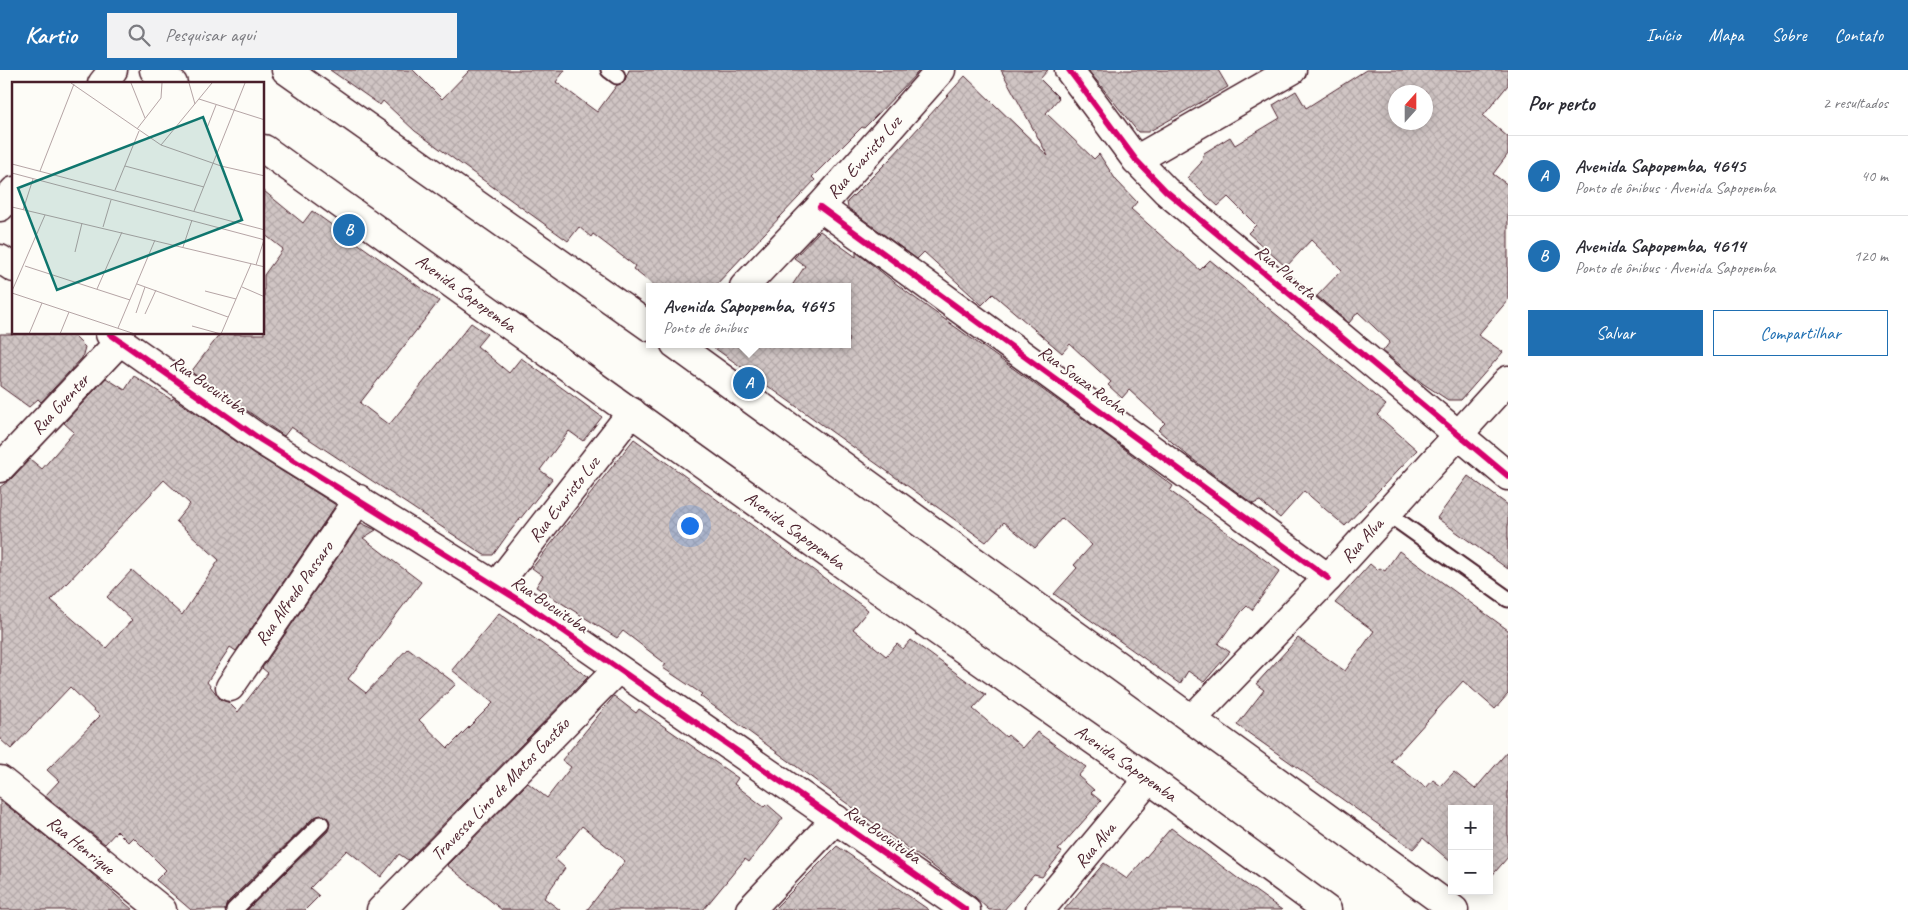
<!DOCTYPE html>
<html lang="pt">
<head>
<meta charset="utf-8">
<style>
  :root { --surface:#fff; --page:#f2f2f3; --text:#2b2b33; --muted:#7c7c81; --line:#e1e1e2; --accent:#1f6fb2 }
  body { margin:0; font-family:Caveat,sans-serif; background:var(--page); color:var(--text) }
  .controls { position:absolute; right:15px; bottom:15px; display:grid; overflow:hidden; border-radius:0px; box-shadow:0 2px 12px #0003 }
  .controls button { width:45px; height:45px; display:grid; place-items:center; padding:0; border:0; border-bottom:1px solid var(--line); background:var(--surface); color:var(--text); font:25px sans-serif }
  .compass { position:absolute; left:1388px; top:15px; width:45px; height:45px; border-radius:50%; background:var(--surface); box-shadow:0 2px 12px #0003; rotate:21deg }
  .you { position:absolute; left:689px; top:455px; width:18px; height:18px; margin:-12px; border:4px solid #fff; border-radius:50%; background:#1a73e8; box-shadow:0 0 0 8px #1a73e833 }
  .badge { display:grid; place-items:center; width:32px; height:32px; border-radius:50%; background:var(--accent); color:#fff; font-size:16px; font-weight:700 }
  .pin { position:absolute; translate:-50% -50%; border:2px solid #fff; box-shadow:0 1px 5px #0006 }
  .popup { position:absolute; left:646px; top:213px; width:205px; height:65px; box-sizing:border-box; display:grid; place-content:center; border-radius:0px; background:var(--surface); filter:drop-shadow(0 1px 4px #0005); font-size:16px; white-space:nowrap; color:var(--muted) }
  .popup b { font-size:19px; color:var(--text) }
  .popup::after { content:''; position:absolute; left:50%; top:100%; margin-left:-10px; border:10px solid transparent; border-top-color:var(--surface) }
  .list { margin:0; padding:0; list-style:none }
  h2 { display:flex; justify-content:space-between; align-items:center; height:65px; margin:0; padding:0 20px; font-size:21px }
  h2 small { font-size:16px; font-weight:400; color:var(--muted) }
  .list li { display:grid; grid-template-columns:32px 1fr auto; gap:15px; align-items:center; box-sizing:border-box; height:80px; padding:0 20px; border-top:1px solid var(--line) }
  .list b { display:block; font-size:19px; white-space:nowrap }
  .list p { margin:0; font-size:16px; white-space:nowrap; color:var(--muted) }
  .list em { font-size:16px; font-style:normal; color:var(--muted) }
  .actions { display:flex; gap:10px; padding:15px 20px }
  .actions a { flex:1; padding:11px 0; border:1px solid var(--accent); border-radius:0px; text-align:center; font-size:18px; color:var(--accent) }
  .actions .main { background:var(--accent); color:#fff }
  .icon { flex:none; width:28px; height:28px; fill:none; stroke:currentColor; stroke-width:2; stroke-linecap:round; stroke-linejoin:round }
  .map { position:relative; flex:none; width:1508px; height:840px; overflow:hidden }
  header { display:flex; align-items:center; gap:30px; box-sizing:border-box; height:70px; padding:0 25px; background:var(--accent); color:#fff }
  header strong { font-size:24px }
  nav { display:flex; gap:28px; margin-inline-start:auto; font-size:18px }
  .search { width:350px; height:45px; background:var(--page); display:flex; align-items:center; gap:12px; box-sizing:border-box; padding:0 18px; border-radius:0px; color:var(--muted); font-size:19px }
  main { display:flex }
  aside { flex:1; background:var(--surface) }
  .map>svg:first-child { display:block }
</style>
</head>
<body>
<header>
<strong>Kartio</strong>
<div class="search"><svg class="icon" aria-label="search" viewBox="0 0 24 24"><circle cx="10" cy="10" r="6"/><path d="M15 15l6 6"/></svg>Pesquisar aqui</div>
<nav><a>Início</a><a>Mapa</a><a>Sobre</a><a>Contato</a></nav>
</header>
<main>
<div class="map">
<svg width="1508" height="840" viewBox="0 0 1508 840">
  <defs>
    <pattern id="building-cross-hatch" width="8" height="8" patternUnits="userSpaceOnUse" patternTransform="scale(1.25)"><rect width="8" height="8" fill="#d0c5c4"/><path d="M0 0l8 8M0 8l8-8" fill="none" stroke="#b4a9a9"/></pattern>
  </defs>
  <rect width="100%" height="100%" fill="#fdfcf7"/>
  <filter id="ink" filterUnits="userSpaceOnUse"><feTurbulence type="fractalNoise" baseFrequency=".02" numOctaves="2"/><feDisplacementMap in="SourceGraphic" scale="10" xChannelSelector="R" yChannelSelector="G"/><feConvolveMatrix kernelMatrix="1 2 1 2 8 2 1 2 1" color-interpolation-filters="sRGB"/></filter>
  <g filter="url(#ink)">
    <!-- building -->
    <g fill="url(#building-cross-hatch)" stroke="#4a1f2b" fill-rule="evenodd">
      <path d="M330,0h83l29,29 28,-29h95l-9,12 41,30 20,-27 7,-3 5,-12h291l-44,46 -12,12 -2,-1 -50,50 3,3 -101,107h-58l-23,-18 2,-3 -42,-32 -2,3 -12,-10 -11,14 -153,-110 -32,-30 -3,4z"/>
      <path d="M1001,0h47l-8,9 19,19 -13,15 48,46 5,-5 17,26 21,22 -6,7 69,61 10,-10 176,145 -9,10 40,35 -72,76 -41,-35 -24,27 -20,-17 -7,3 -66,-49 -29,-25 7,-7 -36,-33 -7,8 -14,-13 3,-3 -41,-38 -8,9 -69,-59 -11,11 -58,-53 -7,7 -69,-51 -1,-6 45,-45 73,-81 83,80z"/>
      <path d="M1088,0h130l10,17 -80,45h-10z"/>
      <path d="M1366,0h142v15l-25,31 25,21v17l-15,20 15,11v115l-30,35 25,17 -42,48h-13l-26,-17 -39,-32 7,-9 -32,-30 -9,11 -32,-27 25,-26 -31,-30 -25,27 -38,-34 8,-8 -28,-28 -10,9 -31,-28 14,-15 3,-10 26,-16 5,8 45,-27 -7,-13 23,-14 10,17zM1396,22h30v30h-30z"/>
      <path d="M264,121l39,32 9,-12 127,90 -79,102 29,22 82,-102 16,11 -10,12 32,27 12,-15 81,59 -19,24 -14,-10 -29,39 12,9 -44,55 -15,21h-9l-193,-128 -7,9 -93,-64 29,-38h44v-59l19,-26 -19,-15z"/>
      <path d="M820,161l36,26v-5l52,41 202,145 63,48 -3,5 110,80 -28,39 -5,-4 -6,6 -23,32 12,8 -26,30 -16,-11 -8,13 -126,-90 23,-26 -3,-3 18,-20 -30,-27 -27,30 -31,-26 -18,20 -277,-198h139v-57h-57l14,-21 -11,-8z"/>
      <path d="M0,264h72l13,13 -3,11 -41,44 -3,-3 -9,8 -29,-21z"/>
      <path d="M134,306l38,24 1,-2 80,55 83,52 -100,146 -6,-4 -23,35 14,18 7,2 10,10 30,-39 -6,-5 99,-145 15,7 -13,8 58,44 -73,97 18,14 42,-45 48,36 -37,36 29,28 45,-45 -41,-33 47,-57 89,64 -180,183 -9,-6 -18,23 -34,-27 -37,38 9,8 -14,14h-58l81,-79 2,-9 -6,-7 -10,2 -87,86 -2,7h-34l-35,-30 10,-10 -33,-33 -5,5 -11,-11 -12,13 -60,-48 14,-15 -12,-11 53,-54 -30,-29 -59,62 -11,-10v-252l11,-8 19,-20 12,10 32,-37 -10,-9 42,-45 19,12zM164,410l26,24 -14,17 43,39 -37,55 -50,-45 -25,27 25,23 -26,28 -55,-48z"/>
      <path d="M634,369l234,171 -15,19 33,27 11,-12 6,5 8,-9 75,55 -13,14 33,28 2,-2 15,13 14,-16 49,35 -8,9 16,14 -3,3 10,8 -43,49 4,2 -20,25 -8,-2 -30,35h-15l-14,-13 -275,-201 2,-2 -39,-26 3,-4 -43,-33 -6,7 -81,-51 7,-11 -11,-8z"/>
      <path d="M1468,406l40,29v64l-71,-51z"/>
      <path d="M1399,481l109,79v64l-13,15 -32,-28 -72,80 35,27 7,-8 8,6 13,-14 21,17 33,-38v106l-19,22v-70h-37v54l-29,-25 -10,11 -176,-124 27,-35 -8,-6 42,-46 47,33 29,-40 -39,-28 35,-39 7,6 3,-2 5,3z"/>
      <path d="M614,626l22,17 3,-4 99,69 -4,6 30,23 3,-3 16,14 -34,44 -4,-3 -42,51h-116l38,-49 -43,-35 -27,33 10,9 -21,30 16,12h-58l-55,-45 81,-82 19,15 24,-31 -9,-7z"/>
      <path d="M0,730l83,66 50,44h-133z"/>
      <path d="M1171,758l69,52 42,30h-218l40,-47 23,16z"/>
      <path d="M837,776l92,64h-156z"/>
    </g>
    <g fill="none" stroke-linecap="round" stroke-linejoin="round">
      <!-- service casing -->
      <g stroke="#4a1f2b" stroke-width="19">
        <g id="service">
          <path d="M609,0l8,6"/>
          <path d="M1387,443l121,86"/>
          <path d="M234,840l87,-86"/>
        </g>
      </g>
      <!-- minor casing -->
      <g stroke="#4a1f2b" stroke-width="31">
        <g id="minor">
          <path d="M1136,90l156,-90"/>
          <path d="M820,137l508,371"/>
          <path d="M744,217l76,-80 121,-137"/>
          <path d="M120,271l141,99 267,166 438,304"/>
          <path d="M496,516l136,-174"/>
          <path d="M230,617l129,-188"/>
          <path d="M1192,649l136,-141 180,-198"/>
          <path d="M0,710l162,130"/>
          <path d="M381,840l237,-241"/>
          <path d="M750,840l86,-91"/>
          <path d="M1040,840l109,-131"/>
        </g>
      </g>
      <!-- tertiary casing -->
      <g stroke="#4a1f2b" stroke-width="31">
        <g id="tertiary">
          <path d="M1069,0l67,90 30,31 342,285"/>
          <path d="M102,14l11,-14"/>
          <path d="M0,137l14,-16"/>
          <path d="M0,189l14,9"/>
          <path d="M0,398l120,-127 -10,-7"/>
        </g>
      </g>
      <!-- secondary casing -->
      <g stroke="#4a1f2b" stroke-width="31">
        <g id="secondary">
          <path d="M154,0l19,14"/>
          <path d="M286,0l364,257"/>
          <path d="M264,79l601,431 284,199 178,131"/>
          <path d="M675,274l779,566"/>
        </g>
      </g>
      <!-- service -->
      <use href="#service" stroke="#fdfcf7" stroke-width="15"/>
      <!-- minor -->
      <use href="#minor" stroke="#fdfcf7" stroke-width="28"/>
      <!-- tertiary -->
      <use href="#tertiary" stroke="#fdfcf7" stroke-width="28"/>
      <!-- secondary -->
      <use href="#secondary" stroke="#fdfcf7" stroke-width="28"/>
      <!-- cycleway casing -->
      <g stroke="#fdfcf7" stroke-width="9">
        <g id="cycleway">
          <path d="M1069,0l67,90 30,31 342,285"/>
          <path d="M820,137l508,371"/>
          <path d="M110,264l151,106 267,166 438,304"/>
        </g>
      </g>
      <!-- cycleway -->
      <use href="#cycleway" stroke="#d6006c" stroke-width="6"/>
    </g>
  </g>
  <g text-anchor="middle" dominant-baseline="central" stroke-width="4" stroke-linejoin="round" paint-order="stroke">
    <!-- street labels -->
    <g font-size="18" fill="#4a1f2b" stroke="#fdfcf7">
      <text transform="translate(864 87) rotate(-49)">Rua Evaristo Luz</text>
      <text transform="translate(1286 202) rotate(40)">Rua Planeta</text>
      <text transform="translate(466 223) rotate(36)">Avenida Sapopemba</text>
      <text transform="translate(1083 310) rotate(36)">Rua Souza Rocha</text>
      <text transform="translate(209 315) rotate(35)">Rua Bucuituba</text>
      <text transform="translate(60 334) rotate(-47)">Rua Guenter</text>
      <text transform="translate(564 429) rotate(-52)">Rua Evaristo Luz</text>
      <text transform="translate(795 460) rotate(36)">Avenida Sapopemba</text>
      <text transform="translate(1362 470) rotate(-48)">Rua Alva</text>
      <text transform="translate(294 523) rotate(-55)">Rua Alfredo Passaro</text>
      <text transform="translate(550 534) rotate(34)">Rua Bucuituba</text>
      <text transform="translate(1126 693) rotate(35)">Avenida Sapopemba</text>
      <text transform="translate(500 719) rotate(-46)">Travessa Lino de Matos Gastão</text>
      <text transform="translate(883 764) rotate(35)">Rua Bucuituba</text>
      <text transform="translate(81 775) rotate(39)">Rua Henrique</text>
      <text transform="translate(1095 775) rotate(-50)">Rua Alva</text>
    </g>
  </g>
  <!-- overview -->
  <g transform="translate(12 12)">
    <rect width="252" height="252" fill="#fdfcf7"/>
    <path fill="none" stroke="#b5a4a5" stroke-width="1" d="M59,1l90,62 60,21 44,10M119,1l14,35M177,1l6,21M187,17l66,21M195,46l9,-23M125,47l24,-31 1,-15M149,63l51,-62M0,82l253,66M113,84l79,21M28,89l34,-87M0,91l253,67M103,108l24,-59M0,125l253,60M11,128l10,-31M182,129l51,-128M91,145l8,-27M171,165l9,-27M63,170l7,-29M244,183l8,-25M13,184l105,34M125,202l91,33M230,205l23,10M85,207l25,-57M0,209l33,-76M193,209l31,8M0,211l123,41M124,231l9,-26M133,232l11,-24M180,244l29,8M106,246l37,-88M17,252l13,-31M48,252l9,-22M209,252l30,-70"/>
    <path fill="#0f766e" fill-opacity="0.15" stroke="#0f766e" stroke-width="2.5" d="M191,35l39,103 -185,70 -39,-102z"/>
    <rect width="252" height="252" fill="none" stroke="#4a1f2b" stroke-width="2.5"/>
  </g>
</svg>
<div class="controls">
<button>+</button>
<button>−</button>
</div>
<svg class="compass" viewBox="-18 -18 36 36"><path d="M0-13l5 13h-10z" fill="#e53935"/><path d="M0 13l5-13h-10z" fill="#7c7c81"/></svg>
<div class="you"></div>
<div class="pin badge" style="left:749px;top:313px">A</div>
<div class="popup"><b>Avenida Sapopemba, 4645</b>Ponto de ônibus</div>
<div class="pin badge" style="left:349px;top:160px">B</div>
</div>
<aside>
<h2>Por perto<small>2 resultados</small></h2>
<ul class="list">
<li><span class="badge">A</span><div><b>Avenida Sapopemba, 4645</b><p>Ponto de ônibus · Avenida Sapopemba</p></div><em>40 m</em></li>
<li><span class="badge">B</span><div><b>Avenida Sapopemba, 4614</b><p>Ponto de ônibus · Avenida Sapopemba</p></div><em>120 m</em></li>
</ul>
<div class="actions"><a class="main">Salvar</a><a>Compartilhar</a></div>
</aside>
</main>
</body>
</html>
